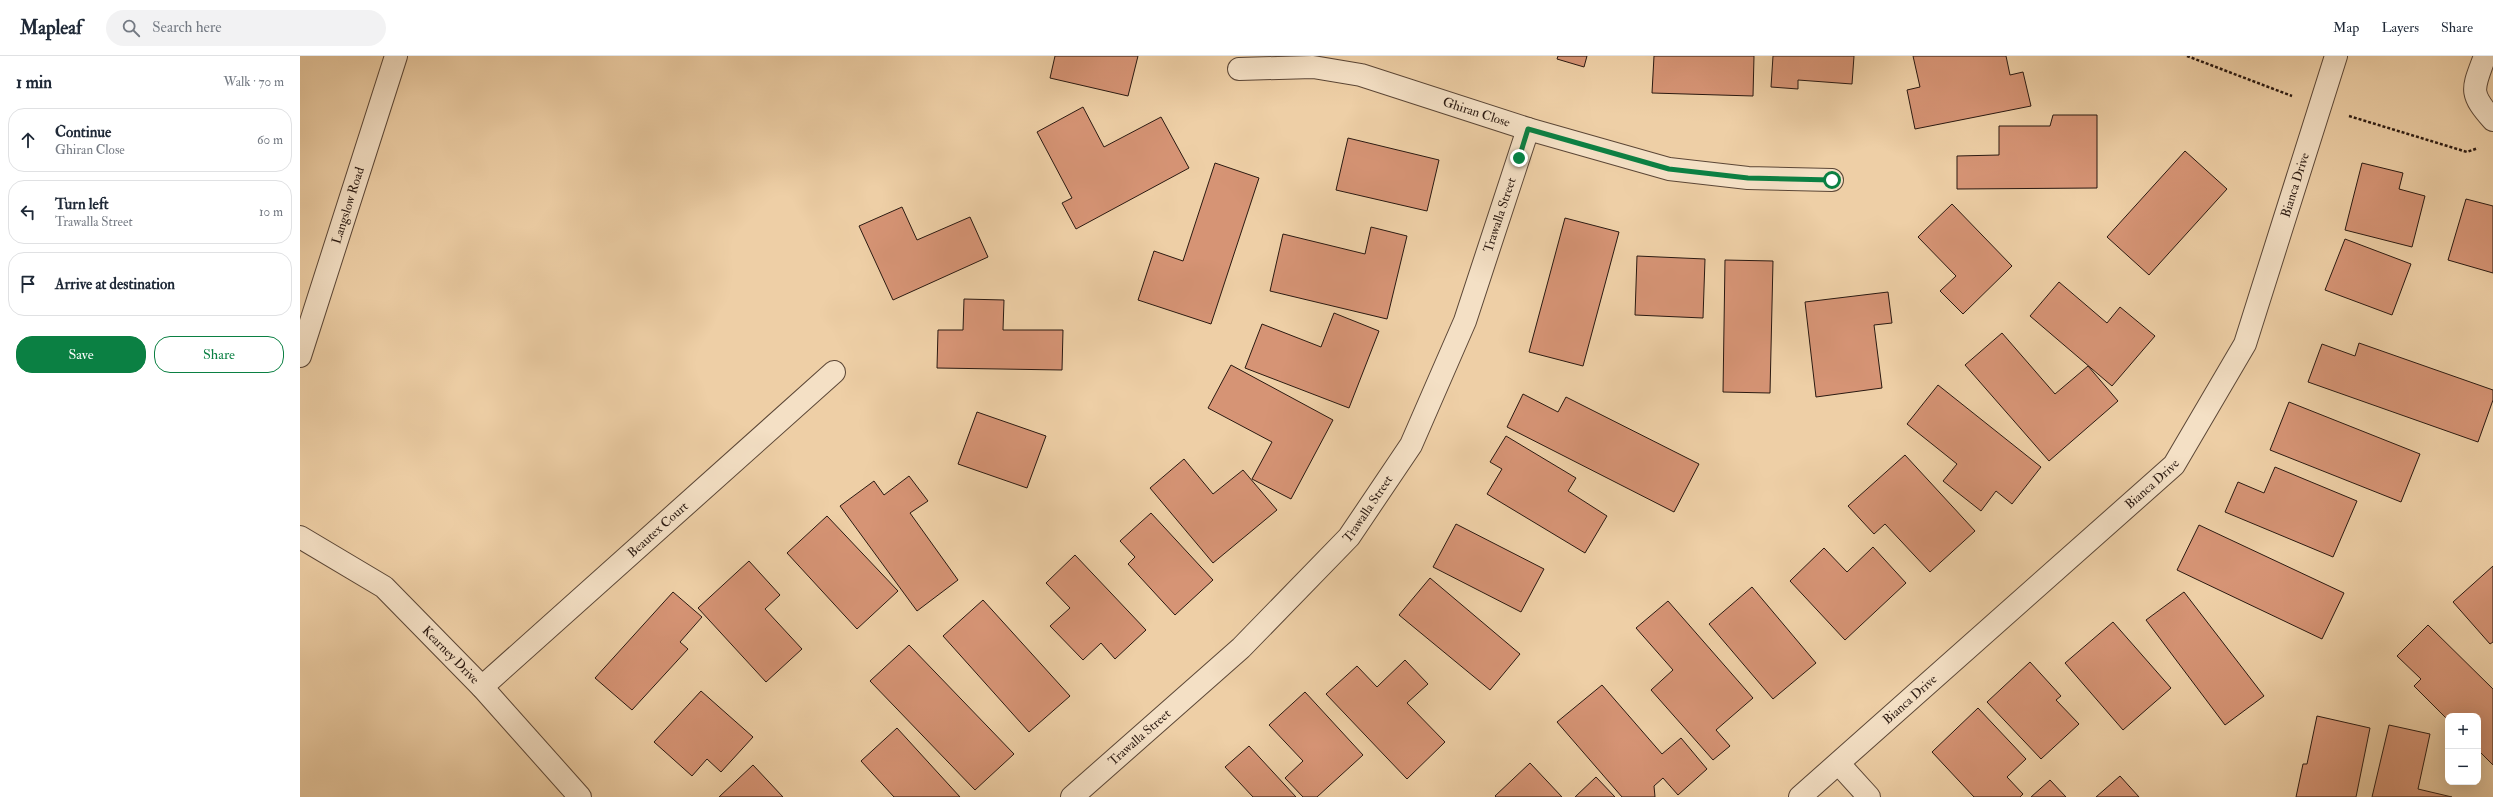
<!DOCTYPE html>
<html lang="en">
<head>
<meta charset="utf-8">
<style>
  :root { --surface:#fff; --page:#f2f2f3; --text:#1f2937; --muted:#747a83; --line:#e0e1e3; --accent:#0b8043 }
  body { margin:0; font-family:"IM FELL Double Pica",serif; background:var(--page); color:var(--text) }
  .controls { position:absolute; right:12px; bottom:12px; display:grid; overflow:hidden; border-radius:8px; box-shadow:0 4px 16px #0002 }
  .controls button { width:36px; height:36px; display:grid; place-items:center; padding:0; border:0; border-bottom:1px solid var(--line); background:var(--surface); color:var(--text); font:20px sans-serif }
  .stop { position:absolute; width:12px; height:12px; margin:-9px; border:3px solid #0b8043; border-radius:50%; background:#fff }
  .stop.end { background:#0b8043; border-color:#fff; box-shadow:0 1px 4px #0008 }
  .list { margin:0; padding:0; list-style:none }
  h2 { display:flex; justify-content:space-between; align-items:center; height:52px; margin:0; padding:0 16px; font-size:17px }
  h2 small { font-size:13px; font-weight:400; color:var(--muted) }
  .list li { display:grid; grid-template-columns:26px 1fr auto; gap:12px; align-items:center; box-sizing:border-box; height:64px; margin:0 8px 8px; padding:0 8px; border:1px solid var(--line); border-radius:16px }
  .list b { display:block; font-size:15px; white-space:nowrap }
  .list p { margin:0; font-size:13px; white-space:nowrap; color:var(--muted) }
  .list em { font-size:13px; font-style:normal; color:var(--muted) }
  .actions { display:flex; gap:8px; padding:12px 16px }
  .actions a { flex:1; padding:9px 0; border:1px solid var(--accent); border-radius:16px; text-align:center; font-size:14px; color:var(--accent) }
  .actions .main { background:var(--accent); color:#fff }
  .icon { flex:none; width:22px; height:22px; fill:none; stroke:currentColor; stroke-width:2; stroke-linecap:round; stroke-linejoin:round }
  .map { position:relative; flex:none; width:2193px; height:741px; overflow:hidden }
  header { display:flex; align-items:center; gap:24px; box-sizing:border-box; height:56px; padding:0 20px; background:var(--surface); border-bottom:1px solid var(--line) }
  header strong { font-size:19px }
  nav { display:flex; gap:22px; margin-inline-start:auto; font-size:14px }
  .search { width:280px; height:36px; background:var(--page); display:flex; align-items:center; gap:10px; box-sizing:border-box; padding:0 14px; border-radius:22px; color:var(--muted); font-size:15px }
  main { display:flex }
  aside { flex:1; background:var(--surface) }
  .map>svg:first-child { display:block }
</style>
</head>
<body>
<header>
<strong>Mapleaf</strong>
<div class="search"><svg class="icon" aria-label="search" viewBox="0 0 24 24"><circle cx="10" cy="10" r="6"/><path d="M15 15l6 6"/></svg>Search here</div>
<nav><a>Map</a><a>Layers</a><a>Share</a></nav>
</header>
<main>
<aside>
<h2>1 min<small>Walk · 70 m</small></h2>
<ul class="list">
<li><svg class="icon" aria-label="ahead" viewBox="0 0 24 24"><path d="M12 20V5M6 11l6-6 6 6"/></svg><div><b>Continue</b><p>Ghiran Close</p></div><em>60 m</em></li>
<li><svg class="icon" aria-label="left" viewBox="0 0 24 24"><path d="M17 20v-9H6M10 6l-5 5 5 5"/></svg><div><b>Turn left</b><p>Trawalla Street</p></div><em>10 m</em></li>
<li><svg class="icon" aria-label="arrive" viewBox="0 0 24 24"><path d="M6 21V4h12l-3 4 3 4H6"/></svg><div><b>Arrive at destination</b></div></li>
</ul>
<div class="actions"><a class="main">Save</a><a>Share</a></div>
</aside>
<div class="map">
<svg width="2193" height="741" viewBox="0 0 2193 741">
  <rect width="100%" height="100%" fill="#eecfa6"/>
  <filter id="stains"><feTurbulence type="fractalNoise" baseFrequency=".005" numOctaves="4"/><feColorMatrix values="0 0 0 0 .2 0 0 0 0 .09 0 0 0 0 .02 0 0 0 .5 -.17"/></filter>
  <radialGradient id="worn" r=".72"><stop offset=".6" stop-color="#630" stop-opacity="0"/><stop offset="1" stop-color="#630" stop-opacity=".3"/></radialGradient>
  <!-- building -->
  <g fill="#d69475" stroke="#2a1911">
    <path d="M755,0h83l-10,40 -78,-18z"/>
    <path d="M1258,0h29l-3,11 -27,-8z"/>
    <path d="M1354,0h100l-1,40 -101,-3z"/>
    <path d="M1473,0h81l-2,28 -54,-4v9l-27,-2z"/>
    <path d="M1613,0h93l4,19 13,-3 8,34 -116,23 -8,-39 13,-3z"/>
    <path d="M783,51l21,40 57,-30 28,51 -113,61 -14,-26 10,-5 -35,-66z"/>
    <path d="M1753,59h44v73l-140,1v-33l42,-1v-29h51z"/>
    <path d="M1048,82l91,22 -12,51 -91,-21z"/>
    <path d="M1885,95l42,38 -78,86 -42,-38z"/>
    <path d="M915,107l44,15 -48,146 -73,-24 16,-49 29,10z"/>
    <path d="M2062,107l41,10 -4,16 26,7 -13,51 -67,-17z"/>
    <path d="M2166,143l27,7v67l-45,-13z"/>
    <path d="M1652,148l60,62 -49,48 -23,-23 16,-15 -38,-39z"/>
    <path d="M602,151l15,33 53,-23 18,40 -95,43 -34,-74z"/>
    <path d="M1265,162l54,14 -36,134 -54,-14z"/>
    <path d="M1071,171l36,9 -20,83 -117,-28 13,-57 82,20z"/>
    <path d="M2045,183l66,25 -19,51 -67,-25z"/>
    <path d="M1337,200l68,3 -2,59 -68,-3z"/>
    <path d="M1425,204l48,1 -3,132 -47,-1z"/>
    <path d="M1759,226l48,41 13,-16 35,29 -43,50 -82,-70z"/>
    <path d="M1588,236l4,31 -18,2 8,63 -66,9 -11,-95z"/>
    <path d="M664,243l40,1 -1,30h60l-1,40 -125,-2 1,-38h25z"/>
    <path d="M1034,257l45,18 -30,77 -104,-40 17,-44 59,23z"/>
    <path d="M1702,277l53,61 33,-28 30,35 -69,60 -84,-96z"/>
    <path d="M2059,287l134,47v10l-15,42 -170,-60 14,-38 33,12z"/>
    <path d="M931,309l102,55 -42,79 -39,-20 20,-37 -64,-34z"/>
    <path d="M1638,329l103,82 -29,37 -16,-13 -15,20 -38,-30 14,-17 -50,-40z"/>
    <path d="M1223,338l35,18 8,-15 133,67 -25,48 -167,-85z"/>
    <path d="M1989,346l131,52 -19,48 -131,-52z"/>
    <path d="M677,356l69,24 -19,52 -69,-24z"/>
    <path d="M1206,380l70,42 -8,13 39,25 -22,37 -98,-59 15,-25 -12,-7z"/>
    <path d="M1605,399l70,76 -45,41 -45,-48 -11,10 -26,-28z"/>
    <path d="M884,403l29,35 30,-24 34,40 -64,53 -63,-75z"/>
    <path d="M1975,411l82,34 -24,56 -108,-45 13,-30 26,11z"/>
    <path d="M609,420l19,25 -18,12 48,67 -41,31 -77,-105 34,-25 10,14z"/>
    <path d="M851,457l62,67 -38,35 -47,-51 7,-7 -15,-16z"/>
    <path d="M527,460l71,75 -41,38 -70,-76z"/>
    <path d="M1156,468l88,45 -23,43 -88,-45z"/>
    <path d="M1899,469l145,68 -22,46 -145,-69z"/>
    <path d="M1573,491l33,36 -61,57 -55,-59 34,-33 23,24z"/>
    <path d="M775,499l71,75 -31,29 -14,-16 -18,17 -33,-34 20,-18 -24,-25z"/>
    <path d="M449,505l31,34 -15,14 37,40 -36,33 -68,-74z"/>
    <path d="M2193,510v76l-3,2 -37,-42z"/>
    <path d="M1130,522l90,76 -30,36 -91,-75z"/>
    <path d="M1452,531l64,76 -43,36 -64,-75z"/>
    <path d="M373,536l29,25 -22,25 8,7 -56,61 -37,-32z"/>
    <path d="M1884,536l80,104 -39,29 -79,-105z"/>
    <path d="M683,544l87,96 -41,36 -86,-96z"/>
    <path d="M1368,545l85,97 -37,32 14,16 -17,14 -62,-70 22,-20 -37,-42z"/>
    <path d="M1813,566l58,66 -48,42 -58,-67z"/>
    <path d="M2128,569l65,64v76l-15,-15v-34h-30v4l-34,-34 7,-7 -24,-23z"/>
    <path d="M609,589l105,109 -39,36 -105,-109z"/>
    <path d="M1105,604l23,24 -21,19 38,39 -38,37 -81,-85 31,-28 20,21z"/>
    <path d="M1730,606l31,34 -5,4 23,24 -38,35 -54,-57z"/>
    <path d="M1302,629l60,69 19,-16 26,31 -29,26 -15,-17 -9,8 1,11h-33l-65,-75z"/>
    <path d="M401,635l52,46 -32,35 -14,-13 -15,17 -38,-34z"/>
    <path d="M1005,636l58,63 -46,42h-14l-18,-19 18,-17 -34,-36z"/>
    <path d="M1678,652l48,51 -19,18 16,17 -3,3h-46l-42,-45z"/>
    <path d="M2017,660l53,12 -14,69h-60l7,-33h4z"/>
    <path d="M2089,669l41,9 -12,55 34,8h-80z"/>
    <path d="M597,672l63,69h-66l-33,-36z"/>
    <path d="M949,690l47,51h-43l-28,-30z"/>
    <path d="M1230,707l32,34h-66l-1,-1z"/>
    <path d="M453,709l30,32h-64z"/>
    <path d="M1820,720l19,21h-43z"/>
    <path d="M1296,721l19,20h-40z"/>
    <path d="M1750,724l16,17h-35z"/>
  </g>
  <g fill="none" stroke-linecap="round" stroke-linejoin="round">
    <!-- minor casing -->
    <g stroke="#5b4636" stroke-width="24">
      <g id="minor">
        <path d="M2185,0c-12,33 -17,36 8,64"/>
        <path id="s1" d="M939,13l74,-2 48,8 167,54 141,40 79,9 84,2"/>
        <path id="s2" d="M182,631l352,-315"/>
        <path d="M1539,708l30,33"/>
        <path id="s3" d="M772,741l169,-149 108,-111 62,-92 54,-124 63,-192"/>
        <path id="s4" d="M1500,741l374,-332 71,-121 91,-288"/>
      </g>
    </g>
    <!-- tertiary casing -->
    <g stroke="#5b4636" stroke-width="24">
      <g id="tertiary">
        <path id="s5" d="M0,300l96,-300"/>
        <path id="s6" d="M0,481l84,50 98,100 98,110"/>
      </g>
    </g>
    <!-- path -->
    <g stroke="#2a1911" stroke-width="2.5" stroke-dasharray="3 2" stroke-linecap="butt">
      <path d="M1887,0l105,40"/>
      <path d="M2049,60l118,36 11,-4"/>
    </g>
    <!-- minor -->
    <use href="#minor" stroke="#f4e0c5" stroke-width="22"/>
    <!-- tertiary -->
    <use href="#tertiary" stroke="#f4e0c5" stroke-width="22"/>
  </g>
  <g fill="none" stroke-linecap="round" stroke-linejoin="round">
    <!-- route -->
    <path stroke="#0b8043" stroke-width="5" d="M1219,102l9,-29 141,40 79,9 84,2"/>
  </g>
  <g text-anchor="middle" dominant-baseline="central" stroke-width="3.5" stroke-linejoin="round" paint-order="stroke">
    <!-- street labels -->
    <g font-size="13" fill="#2a1911" stroke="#f4e0c5">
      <text stroke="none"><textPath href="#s1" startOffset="244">Ghiran Close</textPath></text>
      <text stroke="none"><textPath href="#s4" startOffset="807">Bianca Drive</textPath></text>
      <text stroke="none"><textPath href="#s5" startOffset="158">Langslow Road</textPath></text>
      <text stroke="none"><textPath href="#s3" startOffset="738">Trawalla Street</textPath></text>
      <text stroke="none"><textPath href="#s4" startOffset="471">Bianca Drive</textPath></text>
      <text stroke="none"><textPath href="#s3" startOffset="414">Trawalla Street</textPath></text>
      <text stroke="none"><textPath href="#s2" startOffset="236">Beautex Court</textPath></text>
      <text stroke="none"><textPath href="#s6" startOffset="193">Kearney Drive</textPath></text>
      <text stroke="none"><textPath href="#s4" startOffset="147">Bianca Drive</textPath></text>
      <text stroke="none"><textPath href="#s3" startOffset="90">Trawalla Street</textPath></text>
    </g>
  </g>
  <rect width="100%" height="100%" filter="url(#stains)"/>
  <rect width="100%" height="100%" fill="url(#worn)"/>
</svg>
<div class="controls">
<button>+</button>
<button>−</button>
</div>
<div class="stop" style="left:1532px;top:124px"></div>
<div class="stop end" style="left:1219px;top:102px"></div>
</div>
</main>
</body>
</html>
